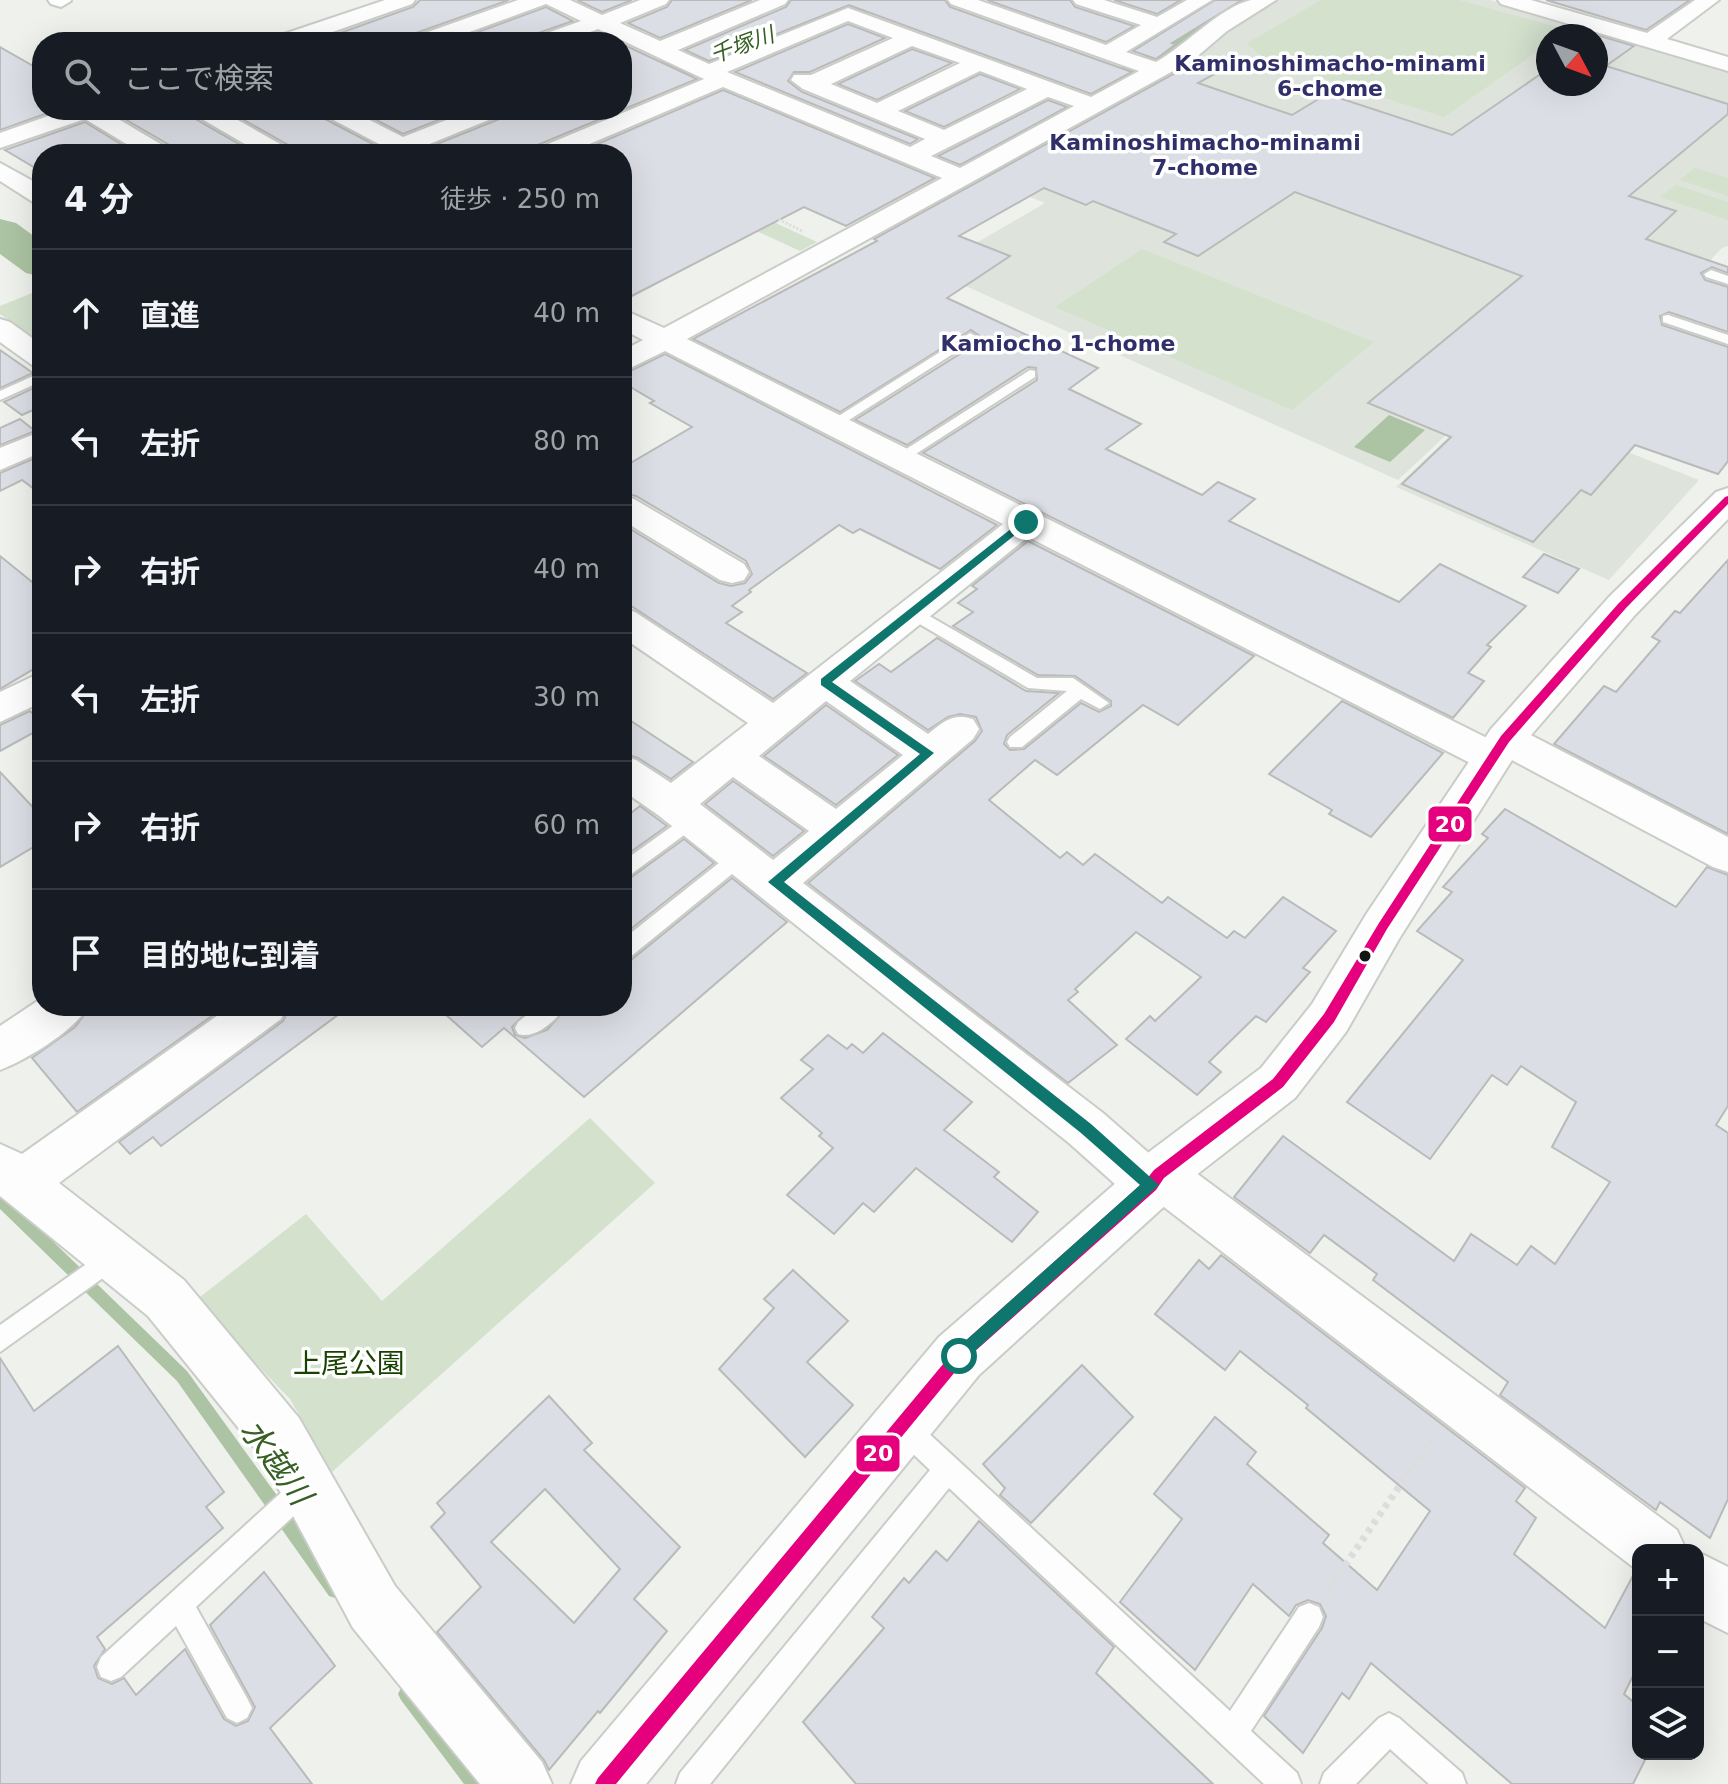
<!DOCTYPE html>
<html lang="ja">
<head>
<meta charset="utf-8">
<style>
  :root { --surface:#171b24; --page:#242831; --text:#f1f3f6; --muted:#9ea1a6; --line:#363941 }
  body { margin:0; font-family:"DejaVu Sans","Noto Sans JP",sans-serif; background:var(--page); color:var(--text) }
  .controls { position:absolute; right:24px; bottom:24px; display:grid; overflow:hidden; border-radius:16px; box-shadow:0 8px 32px #0002 }
  .controls button { width:72px; height:72px; display:grid; place-items:center; padding:0; border:0; border-bottom:2px solid var(--line); background:var(--surface); color:var(--text); font:40px sans-serif }
  .compass { position:absolute; left:1536px; top:24px; width:72px; height:72px; border-radius:50%; background:var(--surface); box-shadow:0 8px 32px #0002; rotate:131deg }
  .stop { position:absolute; width:24px; height:24px; margin:-18px; border:6px solid #0f766e; border-radius:50%; background:#fff }
  .stop.end { background:#0f766e; border-color:#fff; box-shadow:0 2px 8px #0008 }
  .list { margin:0; padding:0; list-style:none }
  h2 { display:flex; justify-content:space-between; align-items:center; height:104px; margin:0; padding:0 32px; font-size:34px }
  h2 small { font-size:26px; font-weight:400; color:var(--muted) }
  .list li { display:grid; grid-template-columns:52px 1fr auto; gap:24px; align-items:center; box-sizing:border-box; height:128px; padding:0 32px; border-top:2px solid var(--line) }
  .list b { display:block; font-size:30px; white-space:nowrap }
  .list em { font-size:26px; font-style:normal; color:var(--muted) }
  .icon { flex:none; width:44px; height:44px; fill:none; stroke:currentColor; stroke-width:2; stroke-linecap:round; stroke-linejoin:round }
  .map { position:relative; flex:none; width:1728px; height:1784px; overflow:hidden }
  .search { position:absolute; background:var(--surface); box-shadow:0 8px 32px #0002; left:32px; top:32px; width:600px; height:88px; display:flex; align-items:center; gap:20px; box-sizing:border-box; padding:0 28px; border-radius:32px; color:var(--muted); font-size:30px }
  .panel { position:absolute; background:var(--surface); box-shadow:0 8px 32px #0002; left:32px; top:144px; width:600px; height:872px; border-radius:32px }
  .map>svg:first-child { display:block }
</style>
</head>
<body>
<div class="map">
<svg width="1728" height="1784" viewBox="0 0 1728 1784">
  <rect width="100%" height="100%" fill="#eef1ec"/>
  <!-- built -->
  <g fill="#dee4db" fill-rule="evenodd">
    <path d="M1272,0h218l238,67v179l-6,2 -152,159 -66,-26 -106,99 -468,-210 115,-67 -72,-29zM1548,36h48v48h-48z"/>
    <path d="M1490,398l209,82 -90,100 -213,-93z"/>
  </g>
  <!-- green -->
  <g fill="#d3e1cd">
    <path d="M1321,0h138l108,30 -8,6h-11v8l-104,73 -180,-58 -17,-16z"/>
    <path d="M1695,168l33,10v18l-48,-16z"/>
    <path d="M1676,185l52,17v18l-68,-23z"/>
    <path d="M754,213l63,29 -17,9 -63,-29z"/>
    <path d="M1142,249l232,93 -82,68 -237,-103z"/>
    <path d="M42,289v43l-9,4 -33,-22v-8z"/>
    <path d="M590,1118l65,65 -323,289 -42,-73 -95,-98 111,-87 76,87z"/>
  </g>
  <!-- water -->
  <path fill="#acc4a3" d="M1389,415l36,15 -35,32 -36,-15z"/>
  <g fill="none" stroke-linecap="round" stroke-linejoin="round">
    <!-- stream -->
    <g fill="#acc4a3" fill-rule="evenodd">
      <path d="M0,1193l5,2 182,176 154,213 2,6 -2,6 -6,2 -6,-2 -152,-215 -177,-172z"/>
      <path d="M407,1685l6,3 68,90 3,6h-20l-63,-84 -3,-6 3,-6z"/>
    </g>
    <!-- river -->
    <g fill="#acc4a3" fill-rule="evenodd">
      <path d="M835,0h80l197,72 55,-29 29,-26 31,-17h45l-5,8 -45,25 -29,26 -65,35 -14,4 -239,-88 -157,61 -33,7 -63,23v-26l40,-15 33,-7z"/>
      <path d="M0,219l16,4 26,19v35l-16,-4 -26,-19z"/>
    </g>
  </g>
  <!-- building -->
  <g fill="#dcdee5" stroke="#b9bab9" stroke-width="2" fill-rule="evenodd">
    <path d="M420,0h89l-96,34 -5,8h-93l98,-35z"/>
    <path d="M577,0h55l-30,12z"/>
    <path d="M672,0h80l-92,38 -32,-15 39,-16z"/>
    <path d="M791,0h154l5,7 182,65 -41,22 -242,-89 -140,56 -24,-11 101,-43z"/>
    <path d="M987,0h83l5,7 59,19 -28,16z"/>
    <path d="M1114,0h67l-24,14z"/>
    <path d="M1215,0h27l-70,43 4,1 -20,15 -23,-8z"/>
    <path d="M1546,0h144l-44,30z"/>
    <path d="M546,7l27,14 -38,13 -5,8h-79z"/>
    <path d="M848,24l37,14 -75,34h-16l-6,9 14,11 116,47 -8,5 -175,-72z"/>
    <path d="M1597,35l37,11 -28,20 122,38v10l-99,82 47,15 -30,28 82,28v6l-16,-6 -11,6 4,7 23,7v45l-59,-20 -9,4 2,9 66,22v114l-10,13 -83,-29 -44,50 -10,-5 -48,52 -131,-58 49,-47 -83,-34 154,-127 -227,-84 -97,64 -34,-14 12,-8 -83,-33 -7,4 -42,-17 -85,48 51,20 -63,42 151,70 -29,21 72,35 -35,25 96,46 16,-13 37,17 -26,22 170,81 41,-38 86,42 -39,39 4,2 -23,26 16,8 -31,37 -530,-265 114,-73 -1,-12 -8,-1 -121,78 -52,-25 122,-77 3,-7 -9,-6 -131,82 -147,-73 184,-98 -3,-2 321,-177 25,9 -22,12 94,32 35,-21 125,41 96,-66v15h48z"/>
    <path d="M622,44l75,35 -75,31z"/>
    <path d="M0,47l42,24v39h14l-56,20z"/>
    <path d="M912,49l40,14 -75,37 -39,-16z"/>
    <path d="M980,74l40,15 -76,38 -39,-16z"/>
    <path d="M723,90l212,88 -89,48 -42,-19 -182,94v-147h-48z"/>
    <path d="M1048,100l19,7 -107,58 -22,-9z"/>
    <path d="M109,110h79l6,8 62,36h-81l-4,-8z"/>
    <path d="M226,110h91l6,8 69,36h-97l-5,-8z"/>
    <path d="M357,110h107l-61,24z"/>
    <path d="M508,110h114l-87,36 -5,8h-98l-5,-6 75,-30z"/>
    <path d="M85,122l52,32h-95v18l-37,-22z"/>
    <path d="M0,350l33,23 -33,15z"/>
    <path d="M665,354l332,171 -57,44 -80,-40 -7,4 -14,-8 -90,65 2,2 -19,14 10,6 -16,11 81,50 -34,26 -151,-99v-76l97,59 12,3 14,-3 7,-9 -6,-13 -110,-65 -14,-3v-25l70,-41 -42,-24 4,-2 -32,-19v-7z"/>
    <path d="M42,384v22l-20,9 -18,-13z"/>
    <path d="M20,419l15,12 -35,14v-17z"/>
    <path d="M42,455v40l-20,-15 -22,11v-18z"/>
    <path d="M1028,541l226,115 -76,69 -35,-20 -86,70 -22,-15 -46,40 71,58 7,-6 16,13 12,-11 67,49 6,-6 59,41 7,-7 11,7 38,-41 53,34 -33,37 7,4 -44,50 -10,-6 -47,46 12,10 -24,23 -71,-56 24,-23 5,5 46,-44 -65,-45 -61,57 3,3 -10,8 49,45 -49,38 -260,-200 167,-142 7,-10 -6,-14 -16,-3 -12,3 -20,13 -73,-49 24,-17 12,8 46,-34 89,53 33,2 -52,42 -3,9 6,6 14,-1 57,-46 18,9 12,-6v-5l-36,-25 -37,-1 -85,-49 20,-14 -15,-9 19,-14 -5,-3z"/>
    <path d="M1544,554l35,15 -21,24 -35,-16z"/>
    <path d="M0,556l42,34v74l-42,25z"/>
    <path d="M1728,560v274l-174,-90 50,-58 12,6 44,-51 -8,-4 23,-26 5,2z"/>
    <path d="M1342,701l101,52 -72,84 -42,-23 3,-4 -63,-36z"/>
    <path d="M826,705l72,50 -62,50 -72,-49z"/>
    <path d="M30,711l12,12v5l-42,23v-26z"/>
    <path d="M622,715l71,47 -22,17 -33,-21 -16,-5z"/>
    <path d="M0,772l42,45v25l-42,25z"/>
    <path d="M733,781l71,50 -31,25 -68,-52z"/>
    <path d="M640,806l27,20 -45,32v-38z"/>
    <path d="M1505,809l171,98 31,-40 21,8v231l-12,19 12,8v366l-18,39 -50,-36 -4,8 -156,-115 8,-13 -135,-102 4,-6 -53,-39 -14,18 -76,-56 49,-61 171,125 17,-27 46,31 14,-19 24,18 55,-82 -58,-35 24,-45 -55,-36 -14,19 -15,-10 -62,84 -83,-57 116,-142 -46,-29 35,-39 -9,-5 45,-49 -6,-4z"/>
    <path d="M684,839l30,24 -92,73v-52z"/>
    <path d="M732,878l55,44 -203,175 -80,-69 -22,19 -46,-41h97l-21,21 3,8 10,3 22,-8 21,-24h54v-43l9,-3z"/>
    <path d="M91,1006h135l-149,106 -45,-54 43,-31z"/>
    <path d="M290,1006h60l-189,140 -8,-9 -23,17 -11,-12 164,-121z"/>
    <path d="M883,1033l89,69 -28,28 55,42 -5,5 44,35 -26,30 -96,-74 -42,44 -11,-9 -29,31 -47,-39 46,-47 -14,-12 3,-3 -41,-35 32,-29 -12,-9 27,-25 19,14 5,-5 11,9z"/>
    <path d="M1221,1255l304,233 -9,13 20,17 -22,36 91,74 30,-56 3,1v93l-14,28 14,12v48h10l-15,30h-121l-141,-121 -22,36 -7,-6 -39,60 -39,-37 58,-88 4,-12 -6,-12 -12,-4 -12,5 -7,11 -36,-32 -58,86 -75,-68 62,-83 -28,-25 61,-77 41,35 -9,12 82,71 -6,8 54,47 53,-79 -124,-103 2,-3 -68,-54 -15,19 -70,-56 44,-54 10,9z"/>
    <path d="M793,1270l55,51 -41,41 46,43 -48,52 -86,-88 55,-61 -10,-9z"/>
    <path d="M118,1346l106,146 -18,15 17,21 -126,109 8,12 -11,17 4,12 14,6 12,-6 12,17 49,-46 39,70 12,7 12,-5 7,-14 -45,-82 54,-53 71,94 -65,62 42,56h-312v-426l34,53z"/>
    <path d="M1082,1365l51,52 -102,106 -31,-28 5,-7 -22,-24z"/>
    <path d="M549,1396l43,47 -8,7 96,97 -46,52 33,32 -67,82 -2,-2 -49,59 -5,-10 -107,-128 44,-45 -50,-60 14,-14 -8,-10zM545,1489l75,80 -46,54 -83,-81z"/>
    <path d="M979,1521l135,126 -18,26 117,111h-357l-53,-62 81,-94 -12,-11 32,-39 5,5 27,-32 11,10z"/>
  </g>
  <g fill="none" stroke-linecap="round" stroke-linejoin="round">
    <!-- service casing -->
    <g stroke="#caccc8" stroke-width="4">
      <g id="service">
        <path d="M1711,270l17,6v8l-22,-7 -2,-3z"/>
        <path d="M1668,315l60,20v9l-65,-22v-6z"/>
        <path d="M970,333l7,4 -2,3 -137,87 -5,1 -7,-4z"/>
        <path d="M1030,370l5,1v6l-130,84 -5,2 -8,-5z"/>
        <path d="M42,372v9l-42,19v-9z"/>
        <path d="M912,606l125,72h36l36,25 -9,6 -19,-10 -59,48h-12l-3,-5 3,-5 57,-46 -39,-3 -122,-72 -2,-4z"/>
        <path d="M692,812l10,7 -3,5 -77,57v-19z"/>
        <path d="M741,848l7,3 3,5 -3,5 -119,97 -7,2v-20l112,-89z"/>
        <path d="M538,1006h27c-7,14 -31,34 -47,28l-3,-6 3,-6z"/>
        <path d="M112,1246l9,3 3,8 -3,8 -121,87v-27z"/>
        <path d="M903,1414l9,4 318,293 69,-104 10,-4 10,4 4,10 -4,10 -68,104 46,42 4,11h-37l-315,-296 -239,296h-34l4,-11 250,-303 -36,-34 -4,-9 4,-9z"/>
        <path d="M305,1475l9,4 4,9 -4,9 -118,110 51,91 5,10 -5,10 -10,5 -10,-5 -51,-92 -55,51 -10,4 -10,-4 -4,-10 4,-10 195,-178z"/>
        <path d="M1389,1713l10,5 63,55 4,11h-37l-39,-35 -34,35h-36l4,-11 55,-55z"/>
      </g>
    </g>
    <!-- minor casing -->
    <g stroke="#caccc8" stroke-width="4">
      <g id="minor">
        <path d="M48,0h23v1l-10,6 -10,-3z"/>
        <path d="M385,0h30l-3,4 -108,38h-32l3,-5z"/>
        <path d="M518,0h52l32,15 38,-15h29l-3,4 -46,19 40,18 100,-41h28l-3,4 -107,46 31,14 139,-56 243,89 48,-26 -188,-67 -3,-4h30l128,45 35,-20 -65,-21 -3,-4h31l53,17 30,-17h25l-86,52 30,10c29,-16 64,-55 95,-62 8,0 18,0 25,0l-49,31 -34,29 -506,279 800,399 4,-9 14,-4 14,4 209,108v35l-15,-5 -203,-108 -4,8 -14,4 -14,-4 -450,-230 -178,144 78,53c16,-13 25,-21 45,-15l6,10 -6,10 -170,144 300,230 48,42 8,-3 17,6 501,372 9,20h-48l-1,20 -477,-366 -9,3 -17,-6 -65,-58 -411,-328 -36,-25v-34l14,4 35,23 77,-60 -126,-86v-29l13,4 138,91 230,-179 -338,-173 -43,21v-21l21,-11 -21,-11v-20l42,19 278,-150 -219,-91 -157,67h-33l3,-5 168,-70 -106,-50 -34,13h-31l3,-5 45,-16 -35,-17 -104,38h-31l3,-5zM848,21l45,17 -82,37h-17l-3,5 12,9 122,50 -15,8 -183,-75zM912,46l48,17 -83,40 -46,-19zM980,71l47,18 -83,41 -46,-19zM1048,97l26,9 -114,62 -29,-12zM826,701l77,54 -67,54 -77,-53zM733,777l76,54 -36,29 -73,-56z"/>
        <path d="M1498,0h33l116,33 48,-33h24l-52,39 61,18v14l-227,-67z"/>
        <path d="M65,110h38l66,39 3,5h-29l-58,-35 -85,29v-15z"/>
        <path d="M191,110h29l69,39 3,5h-30l-67,-39z"/>
        <path d="M320,110h30l53,27 69,-27h33l-4,5 -79,32 7,7h-31l-74,-39z"/>
        <path d="M0,163l42,23v19l-9,-3 -33,-21z"/>
        <path d="M0,319l10,3 32,23v23l-10,-3 -32,-23z"/>
        <path d="M42,431v21l-42,18v-22z"/>
        <path d="M622,496l12,3 110,65 5,8 -5,8 -12,3 -12,-3 -98,-60z"/>
        <path d="M42,672v30l-42,20v-30z"/>
        <path d="M42,998v8h46c-12,24 -62,54 -88,64v-44z"/>
        <path d="M231,1006h56l-6,13 -222,164 125,97 115,138 96,168 147,176 10,22h-72l-127,-156 -92,-172 -113,-140 -148,-120v-52l22,10z"/>
        <path d="M1698,1552l30,15v66l-30,-15z"/>
      </g>
    </g>
    <!-- tertiary casing -->
    <g stroke="#caccc8" stroke-width="4">
      <path id="tertiary" d="M1728,488v31l-93,96 -116,134 -120,190 -53,93 -51,66 -118,92 -8,12 -190,173 -333,409h-75l10,-23 358,-424 194,-169 8,-10 120,-90 51,-64 55,-91 124,-184 118,-132 107,-105z"/>
    </g>
    <!-- path-far1 -->
    <path stroke="#dcdddc" stroke-width="3" stroke-dasharray="2 2" stroke-linecap="butt" d="M750,205l54,27"/>
    <!-- path -->
    <path stroke="#dcdddc" stroke-width="7" stroke-dasharray="5 5" stroke-linecap="butt" d="M1328,1590l106,-154"/>
    <!-- service -->
    <use href="#service" fill="#fcfdfc" fill-rule="evenodd"/>
    <!-- minor -->
    <use href="#minor" fill="#fcfdfc" fill-rule="evenodd"/>
    <!-- tertiary -->
    <use href="#tertiary" fill="#fcfdfc" fill-rule="evenodd"/>
    <!-- bus-1 casing -->
    <g stroke="#fff" stroke-width="6">
      <path id="bus-1" d="M1728,496v8l-102,104 -117,134 -122,187 -53,93 -51,65 -119,91 -8,12 -192,171 -348,423h-21l3,-6 356,-427 192,-171 8,-10 119,-91 51,-65 55,-91 122,-187 117,-132 107,-107z"/>
    </g>
    <!-- bus-1 -->
    <use href="#bus-1" fill="#e5007d" fill-rule="evenodd"/>
  </g>
  <!-- route -->
  <path fill="#0f766e" d="M1022,520l9,2 -199,160 102,71 -150,129 307,242 68,61 -200,180 -5,-3 -3,-6 3,-5 186,-166 -59,-52 -313,-251 152,-128 -99,-69v-6z"/>
  <!-- markers -->
  <circle fill="#141614" stroke="#fff" stroke-width="3" cx="1365" cy="956" r="7"/>
  <g text-anchor="middle" dominant-baseline="central" stroke-width="7" stroke-linejoin="round" paint-order="stroke">
    <!-- far-water labels -->
    <g font-size="22" font-style="italic" fill="#366024" stroke="#fff">
      <text transform="translate(742 45) rotate(-20)">千塚川</text>
    </g>
    <!-- far-neighbourhood labels -->
    <g font-size="22" font-weight="bold" fill="#312f6a" stroke="#fff">
      <text x="1330" y="63">Kaminoshimacho-minami<tspan x="1330" dy="25">6-chome</tspan></text>
      <text x="1205" y="142">Kaminoshimacho-minami<tspan x="1205" dy="25">7-chome</tspan></text>
      <text x="1058" y="343">Kamiocho 1-chome</text>
    </g>
    <!-- near-park labels -->
    <g font-size="28" fill="#194201" stroke="#fff">
      <text x="349" y="1363">上尾公園</text>
    </g>
    <!-- near-water labels -->
    <g font-size="32" font-style="italic" fill="#366024" stroke="#fff">
      <text transform="translate(276 1462) rotate(54)">水越川</text>
    </g>
  </g>
  <g stroke="#fff" stroke-width="3">
    <rect x="1427" y="805" width="46" height="38" rx="8" fill="#e5007d"/>
    <rect x="855" y="1434" width="46" height="39" rx="8" fill="#e5007d"/>
  </g>
  <g font-size="22" text-anchor="middle" font-weight="bold" fill="#fff">
    <text x="1450" y="832">20</text>
    <text x="878" y="1461">20</text>
  </g>
</svg>
<div class="controls">
<button>+</button>
<button>−</button>
<button><svg class="icon" aria-label="layers" viewBox="0 0 24 24"><path d="M12 4l9 5-9 5-9-5zM3 14l9 5 9-5"/></svg></button>
</div>
<svg class="compass" viewBox="-18 -18 36 36"><path d="M0-13l5 13h-10z" fill="#e53935"/><path d="M0 13l5-13h-10z" fill="#9ea1a6"/></svg>
<div class="stop" style="left:959px;top:1356px"></div>
<div class="stop end" style="left:1026px;top:522px"></div>
<div class="search"><svg class="icon" aria-label="search" viewBox="0 0 24 24"><circle cx="10" cy="10" r="6"/><path d="M15 15l6 6"/></svg>ここで検索</div>
<section class="panel">
<h2>4 分<small>徒歩 · 250 m</small></h2>
<ul class="list">
<li><svg class="icon" aria-label="ahead" viewBox="0 0 24 24"><path d="M12 20V5M6 11l6-6 6 6"/></svg><div><b>直進</b></div><em>40 m</em></li>
<li><svg class="icon" aria-label="left" viewBox="0 0 24 24"><path d="M17 20v-9H6M10 6l-5 5 5 5"/></svg><div><b>左折</b></div><em>80 m</em></li>
<li><svg class="icon" aria-label="right" viewBox="0 0 24 24"><path d="M7 20v-9h11M14 6l5 5-5 5"/></svg><div><b>右折</b></div><em>40 m</em></li>
<li><svg class="icon" aria-label="left" viewBox="0 0 24 24"><path d="M17 20v-9H6M10 6l-5 5 5 5"/></svg><div><b>左折</b></div><em>30 m</em></li>
<li><svg class="icon" aria-label="right" viewBox="0 0 24 24"><path d="M7 20v-9h11M14 6l5 5-5 5"/></svg><div><b>右折</b></div><em>60 m</em></li>
<li><svg class="icon" aria-label="arrive" viewBox="0 0 24 24"><path d="M6 21V4h12l-3 4 3 4H6"/></svg><div><b>目的地に到着</b></div></li>
</ul>
</section>
</div>
</body>
</html>
